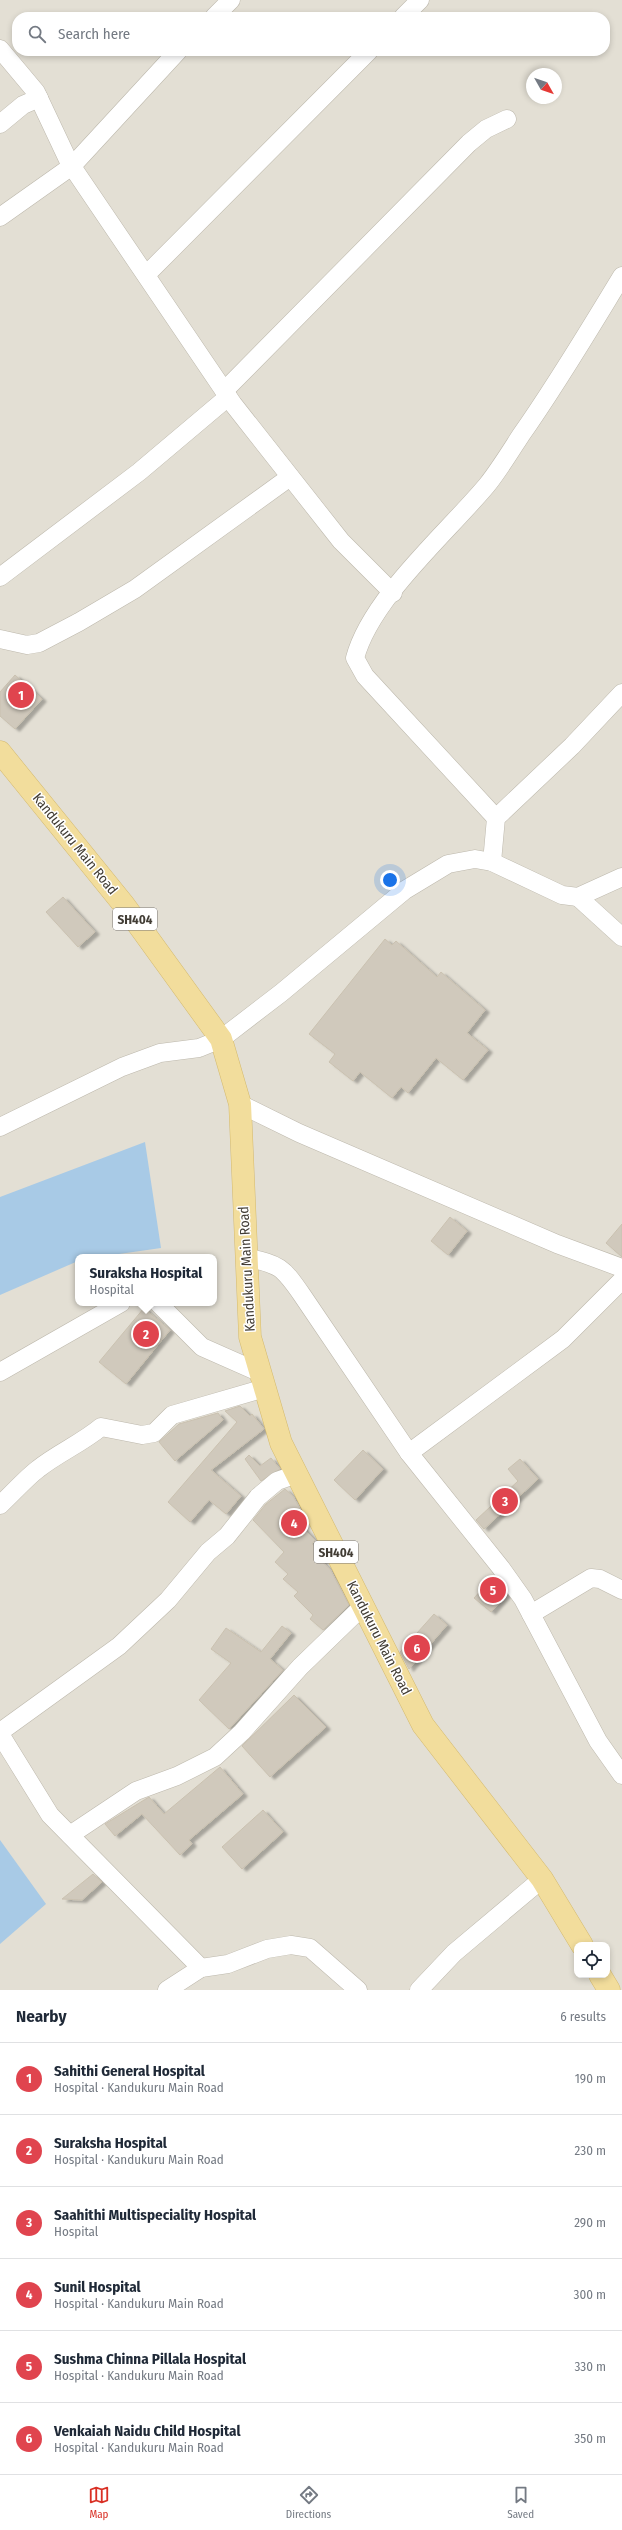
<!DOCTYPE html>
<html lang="en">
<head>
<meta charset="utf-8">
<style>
  :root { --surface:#fff; --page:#f2f2f3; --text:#1f2937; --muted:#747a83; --line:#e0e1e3; --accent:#d93025 }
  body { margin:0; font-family:"Fira Sans Condensed",sans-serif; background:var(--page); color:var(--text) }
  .controls { position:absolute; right:12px; bottom:12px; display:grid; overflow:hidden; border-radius:8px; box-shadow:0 2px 6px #0003 }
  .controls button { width:36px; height:36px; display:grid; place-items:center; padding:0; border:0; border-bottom:1px solid var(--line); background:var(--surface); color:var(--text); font:20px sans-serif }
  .compass { position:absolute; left:526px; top:68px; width:36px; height:36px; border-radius:50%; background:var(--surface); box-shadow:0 2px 6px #0003; rotate:130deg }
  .you { position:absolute; left:390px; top:880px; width:14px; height:14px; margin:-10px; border:3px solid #fff; border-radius:50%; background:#1a73e8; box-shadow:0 0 0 6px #1a73e833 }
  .badge { display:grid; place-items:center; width:26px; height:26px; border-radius:50%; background:var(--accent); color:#fff; font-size:13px; font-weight:700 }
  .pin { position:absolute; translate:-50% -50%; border:2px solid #fff; box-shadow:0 1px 4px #0006 }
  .popup { position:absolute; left:75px; top:1254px; width:142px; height:52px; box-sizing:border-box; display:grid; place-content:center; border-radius:8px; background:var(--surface); filter:drop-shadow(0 1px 3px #0005); font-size:13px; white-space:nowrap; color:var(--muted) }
  .popup b { font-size:15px; color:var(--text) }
  .popup::after { content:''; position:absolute; left:50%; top:100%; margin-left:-8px; border:8px solid transparent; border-top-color:var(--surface) }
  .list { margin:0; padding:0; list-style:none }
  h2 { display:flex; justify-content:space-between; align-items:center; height:52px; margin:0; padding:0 16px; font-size:17px }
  h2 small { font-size:13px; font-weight:400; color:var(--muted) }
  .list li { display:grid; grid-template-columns:26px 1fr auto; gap:12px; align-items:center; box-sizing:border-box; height:72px; padding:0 16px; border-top:1px solid var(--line) }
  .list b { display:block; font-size:15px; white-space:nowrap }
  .list p { margin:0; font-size:13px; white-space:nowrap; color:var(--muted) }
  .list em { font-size:13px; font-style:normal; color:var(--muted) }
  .icon { flex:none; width:22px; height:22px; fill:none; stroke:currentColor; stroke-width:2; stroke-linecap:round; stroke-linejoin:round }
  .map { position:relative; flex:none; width:622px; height:1990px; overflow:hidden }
  .search { position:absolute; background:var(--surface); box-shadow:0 2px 6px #0003; left:12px; right:12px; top:12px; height:44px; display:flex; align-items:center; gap:10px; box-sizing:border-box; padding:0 14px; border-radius:16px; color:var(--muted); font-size:15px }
  .sheet { height:484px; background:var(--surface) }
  nav { display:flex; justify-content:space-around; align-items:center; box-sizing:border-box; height:56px; border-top:1px solid var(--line); background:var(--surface); font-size:11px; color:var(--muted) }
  nav a { display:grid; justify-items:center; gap:2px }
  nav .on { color:var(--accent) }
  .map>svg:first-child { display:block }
</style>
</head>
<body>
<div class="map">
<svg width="622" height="1990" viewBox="0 0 622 1990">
  <defs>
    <filter id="shadow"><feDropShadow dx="4.5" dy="2.5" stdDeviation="1" flood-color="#0004"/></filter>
  </defs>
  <rect width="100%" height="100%" fill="#f0ede5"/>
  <!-- residential -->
  <path fill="#e3dfd4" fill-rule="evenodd" d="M0,0h622v1990h-622zM17,17h588v34h-588zM532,74h24v24h-24zM78,1257h136v46h-136zM577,1945h30v30h-30z"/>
  <!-- water -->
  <g fill="#a8cae6">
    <path d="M145,1142l16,106 -63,9h-20v4l-78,34v-98z"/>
    <path d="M0,1840l46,64 -46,40z"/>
  </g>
  <!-- building -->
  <g fill="#d0c9bc" stroke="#cac1b0" filter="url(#shadow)">
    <path d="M15,675l27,24 -27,30 -15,-13v-24z"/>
    <path d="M63,897l32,35 -17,15 -32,-35z"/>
    <path d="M385,939l7,6 4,-4 41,36 4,-5 44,38 -18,23 21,17 -25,30 -27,-22 -28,35 -7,-6 -9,11 -32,-26 -7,9 -24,-19 6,-8 -26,-20z"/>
    <path d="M450,1217l17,14 -19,24 -17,-14z"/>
    <path d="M622,1224v33l-16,-14z"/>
    <path d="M144,1308l26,22 -44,54 -27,-22z"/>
    <path d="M240,1406l10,10 2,-2 12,15 -53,41 30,26 -15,18 -17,-14 -19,22 -22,-20 69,-80 -12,-11z"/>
    <path d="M218,1413l5,7 -48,41 -16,-19 20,-18z"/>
    <path d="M363,1450l20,19 -28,31 -21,-20z"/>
    <path d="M249,1455l11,11 11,-8 9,11 -19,12 -16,-22z"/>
    <path d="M520,1459l18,20 -54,50 -8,-9 42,-39 -10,-12z"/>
    <path d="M285,1489l8,7 11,20 -4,4 5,4 -3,3 13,13 -3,4 10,9 3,5 -3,4 8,7 19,36 -26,25 -13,-11 3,-4 -19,-19 4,-4 -15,-13 5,-5 -13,-12 9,-10 -31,-32 13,-16z"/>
    <path d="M494,1576l13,18 -16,18 -17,-14z"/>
    <path d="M434,1614l13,11 -38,44 -9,-17z"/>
    <path d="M282,1626l9,7 -21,26 13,11 -54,59 -30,-29 32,-37 -20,-14 15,-21 35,24z"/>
    <path d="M294,1695l32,32 -56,50 -28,-31z"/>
    <path d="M220,1767l23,27 -54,46 3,4 -12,11 -38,-41 -27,22 -10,-12 44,-27 15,17z"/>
    <path d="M263,1810l20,22 -41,37 -20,-22z"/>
    <path d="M93,1874l9,8 -20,18 -20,-1z"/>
  </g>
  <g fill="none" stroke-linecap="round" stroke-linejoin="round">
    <!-- minor casing -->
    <g stroke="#bdb8ac" stroke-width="19">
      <g id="minor">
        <path d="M214,17l17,-17"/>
        <path d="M403,17l17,-17"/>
        <path d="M0,49l36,43 33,70 164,242 108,137 52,52"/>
        <path d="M0,124l23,-19 16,-7"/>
        <path d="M0,217l72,-51 106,-115"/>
        <path d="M146,275l223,-224"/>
        <path d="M224,391l245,-248 17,-14 21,-10"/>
        <path d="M0,577l139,-105 89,-75"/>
        <path d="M0,639l27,6 12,-2 40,-21 56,-33 155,-112"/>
        <path d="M496,818l-131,-142 -10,-18c16,-60 92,-125 132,-173 12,-15 23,-33 34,-50 36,-51 68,-105 101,-159"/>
        <path d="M492,862l4,-44 76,-72 50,-53"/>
        <path d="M578,897l44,40"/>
        <path d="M240,1104l59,29 258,111 65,24"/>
        <path d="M0,1127l122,-60 38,-14 39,-5 22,-9 60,-46 124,-103 43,-26 27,-5 17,3 70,33 16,2 44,-20"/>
        <path d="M246,1257c34,8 36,9 56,38l107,158 92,115 22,31 75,142 24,34"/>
        <path d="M158,1303l44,44 59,26"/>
        <path d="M0,1372l121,-69"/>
        <path d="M409,1453l154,-114 59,-59"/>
        <path d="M0,1505c12,-11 26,-27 38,-36 20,-16 44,-26 63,-42l41,8 12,-2 18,-18 93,-27"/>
        <path d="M531,1614l60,-36 9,1 22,11"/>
        <path d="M0,1732l119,-86 49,-46 40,-48 19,-16 31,-39 19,-16 20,-7"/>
        <path d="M0,1734l50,81 151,153"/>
        <path d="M70,1835l66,-44 41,-15 38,-19 27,-25 58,-65 63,-61"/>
        <path d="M167,1990l34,-22 27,-4 39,-15 24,-4 19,3 48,42"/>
        <path d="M419,1990l35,-37 88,-74"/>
      </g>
    </g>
    <!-- major casing -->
    <g stroke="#d4ba6f" stroke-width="23">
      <g id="major">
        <path d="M0,752l124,153 97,134 19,65 10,233 31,106 142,282 119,154 40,66"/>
        <path d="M600,1975l9,15"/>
      </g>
    </g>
    <!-- minor -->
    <use href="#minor" stroke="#fff" stroke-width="18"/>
    <!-- major -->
    <use href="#major" stroke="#f2dd9c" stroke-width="22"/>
  </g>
  <g text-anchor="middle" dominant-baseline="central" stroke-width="3" stroke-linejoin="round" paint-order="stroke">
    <!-- shield labels -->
    <g fill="#fff" stroke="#7b7772" stroke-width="1">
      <rect x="113" y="908" width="44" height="22" rx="3"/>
      <rect x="314" y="1541" width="44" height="22" rx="3"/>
    </g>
    <g font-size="13" font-weight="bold" fill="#423d35">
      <text x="135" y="919">SH404</text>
      <text x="336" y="1552">SH404</text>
    </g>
    <!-- street labels -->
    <g font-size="14" fill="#423d35" stroke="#fff">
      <text transform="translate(75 844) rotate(51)">Kandukuru Main Road</text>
      <text transform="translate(247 1269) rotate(-93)">Kandukuru Main Road</text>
      <text transform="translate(379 1638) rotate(63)">Kandukuru Main Road</text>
    </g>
  </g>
</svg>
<div class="controls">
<button><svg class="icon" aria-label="locate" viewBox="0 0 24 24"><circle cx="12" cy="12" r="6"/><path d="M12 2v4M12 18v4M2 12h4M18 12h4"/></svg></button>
</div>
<svg class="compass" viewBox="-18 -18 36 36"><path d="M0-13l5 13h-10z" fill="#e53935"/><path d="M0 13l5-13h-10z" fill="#747a83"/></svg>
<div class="you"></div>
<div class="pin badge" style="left:21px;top:695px;background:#e0444e">1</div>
<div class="pin badge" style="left:146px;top:1334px;background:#e0444e">2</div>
<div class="popup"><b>Suraksha Hospital</b>Hospital</div>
<div class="pin badge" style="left:505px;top:1501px;background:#e0444e">3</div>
<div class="pin badge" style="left:294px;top:1523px;background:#e0444e">4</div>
<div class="pin badge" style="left:493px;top:1590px;background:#e0444e">5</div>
<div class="pin badge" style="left:417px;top:1648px;background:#e0444e">6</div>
<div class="search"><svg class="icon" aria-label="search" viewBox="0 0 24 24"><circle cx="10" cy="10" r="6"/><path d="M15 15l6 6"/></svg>Search here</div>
</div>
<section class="sheet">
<h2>Nearby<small>6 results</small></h2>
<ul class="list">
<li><span class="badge" style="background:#e0444e">1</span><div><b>Sahithi General Hospital</b><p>Hospital · Kandukuru Main Road</p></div><em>190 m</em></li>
<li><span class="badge" style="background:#e0444e">2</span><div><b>Suraksha Hospital</b><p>Hospital · Kandukuru Main Road</p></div><em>230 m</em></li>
<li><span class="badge" style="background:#e0444e">3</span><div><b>Saahithi Multispeciality Hospital</b><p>Hospital</p></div><em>290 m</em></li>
<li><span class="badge" style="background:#e0444e">4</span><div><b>Sunil Hospital</b><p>Hospital · Kandukuru Main Road</p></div><em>300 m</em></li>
<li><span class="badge" style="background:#e0444e">5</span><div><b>Sushma Chinna Pillala Hospital</b><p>Hospital · Kandukuru Main Road</p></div><em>330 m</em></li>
<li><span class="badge" style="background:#e0444e">6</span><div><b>Venkaiah Naidu Child Hospital</b><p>Hospital · Kandukuru Main Road</p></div><em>350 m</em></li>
</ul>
</section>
<nav>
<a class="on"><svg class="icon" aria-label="map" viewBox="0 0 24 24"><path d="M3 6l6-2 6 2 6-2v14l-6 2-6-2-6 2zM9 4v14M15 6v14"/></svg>Map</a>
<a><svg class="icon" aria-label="directions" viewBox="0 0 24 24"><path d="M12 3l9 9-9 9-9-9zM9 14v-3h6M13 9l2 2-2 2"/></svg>Directions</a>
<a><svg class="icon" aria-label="saved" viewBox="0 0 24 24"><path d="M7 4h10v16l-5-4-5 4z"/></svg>Saved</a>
</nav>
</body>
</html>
